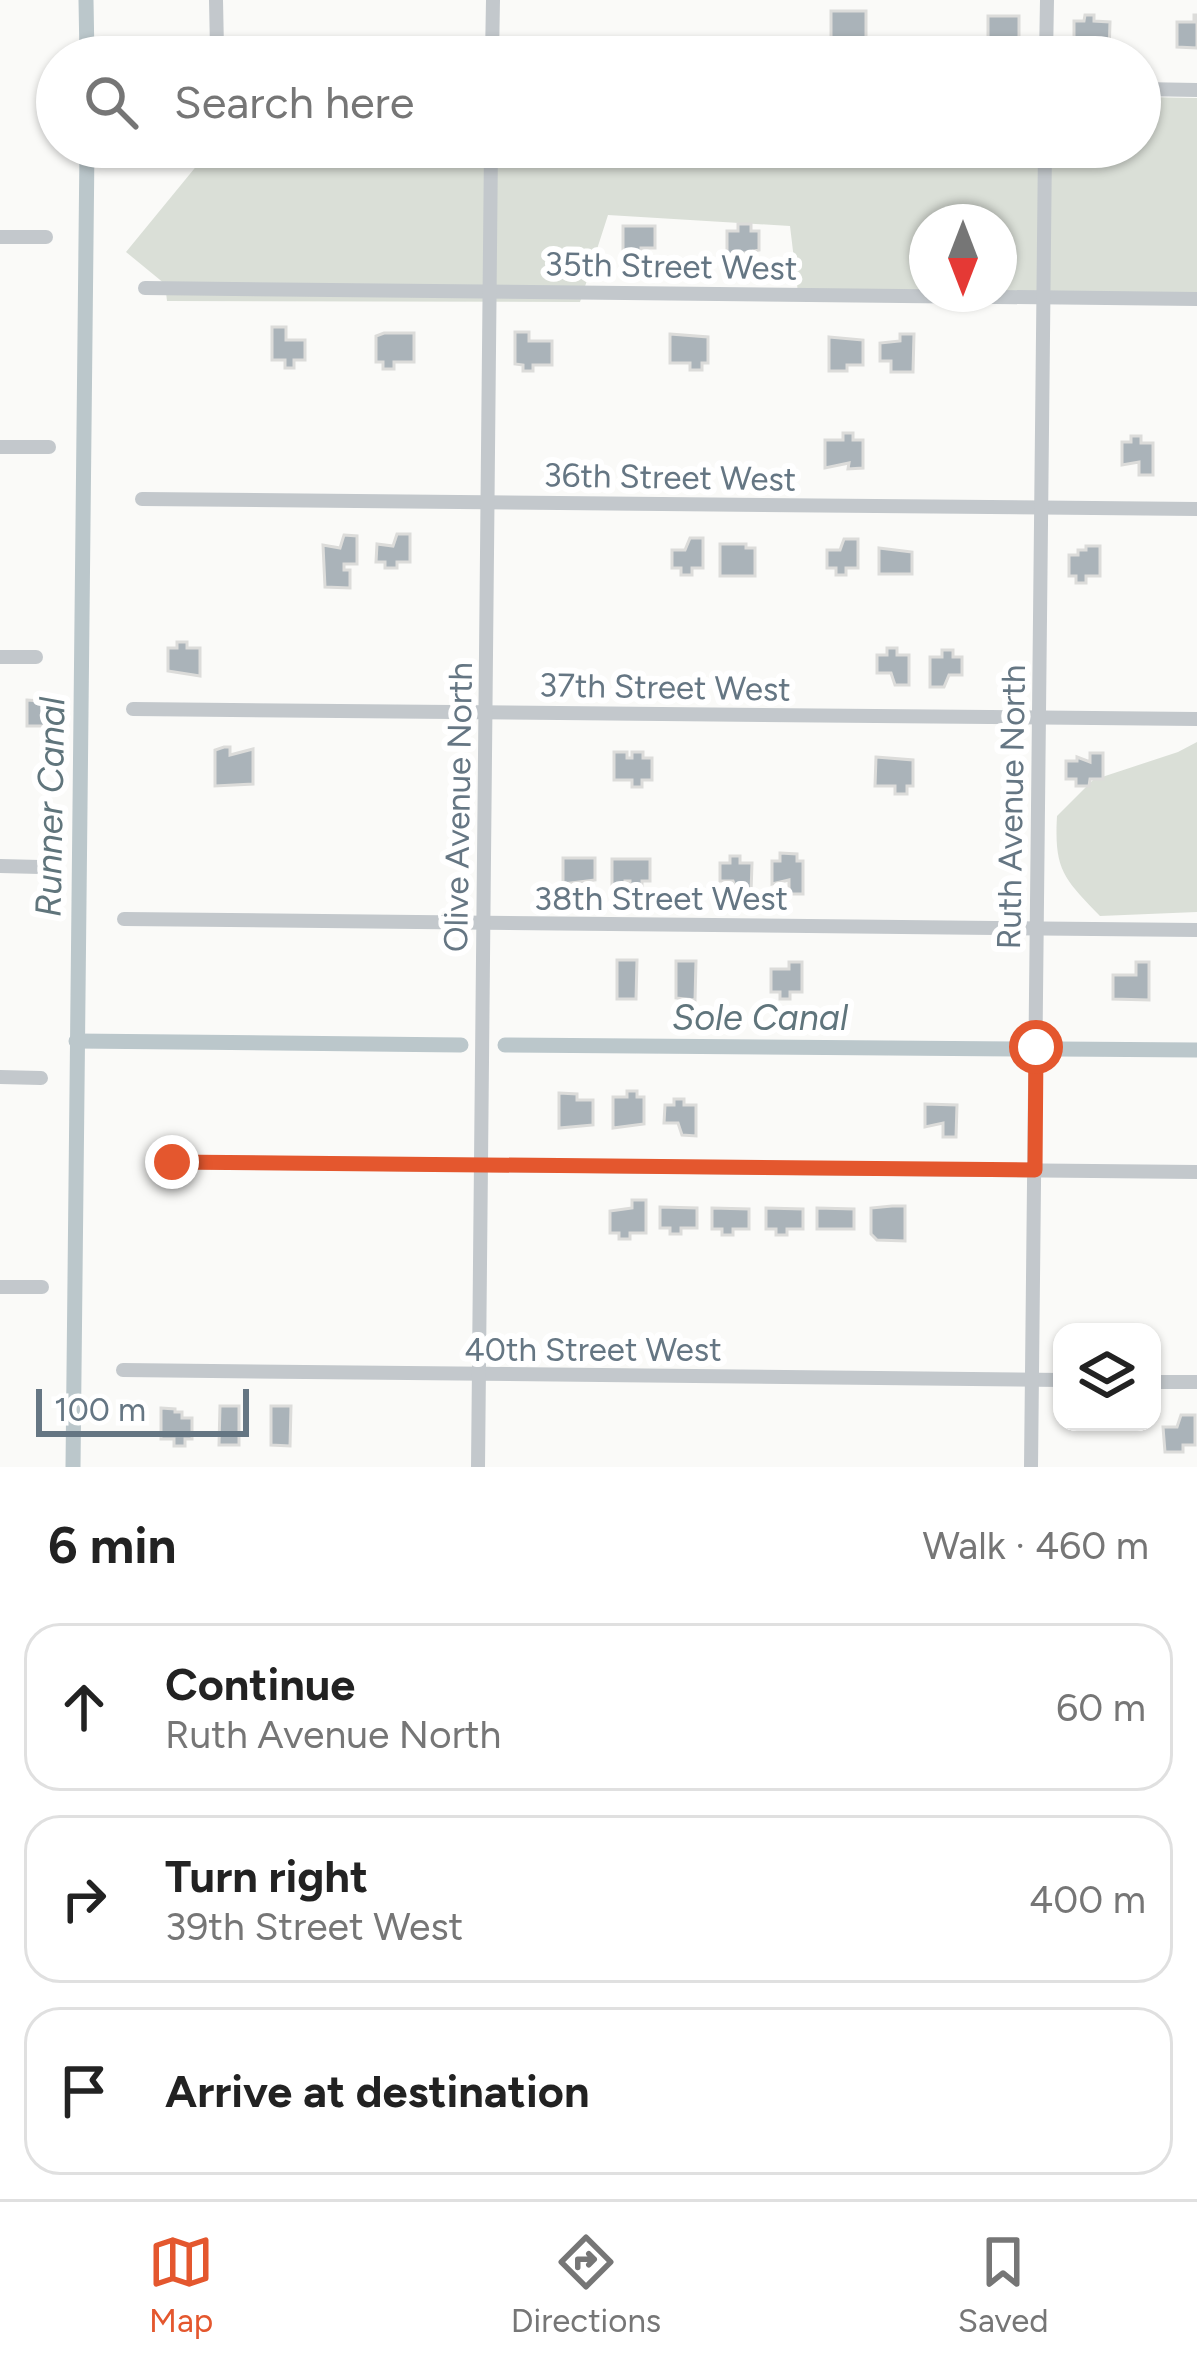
<!DOCTYPE html>
<html lang="en">
<head>
<meta charset="utf-8">
<style>
  :root { --surface:#fff; --page:#f6f6f6; --text:#222; --muted:#767676; --line:#e0e0e0; --accent:#e4572e }
  body { margin:0; font-family:Figtree,sans-serif; background:var(--page); color:var(--text) }
  .controls { position:absolute; right:36px; bottom:36px; display:grid; overflow:hidden; border-radius:24px; box-shadow:0 3px 9px #0004 }
  .controls button { width:108px; height:108px; display:grid; place-items:center; padding:0; border:0; border-bottom:3px solid var(--line); background:var(--surface); color:var(--text); font:60px sans-serif }
  .compass { position:absolute; left:909px; top:204px; width:108px; height:108px; border-radius:50%; background:var(--surface); box-shadow:0 3px 9px #0004; rotate:180deg }
  .scale { position:absolute; left:36px; bottom:30px; width:213px; box-sizing:border-box; padding-left:12px; border:6px solid #657683; border-top:0; font-size:33px; line-height:42px; white-space:nowrap; color:#657683; -webkit-text-stroke:9px #fff; paint-order:stroke }
  .stop { position:absolute; width:36px; height:36px; margin:-27px; border:9px solid #e4572e; border-radius:50%; background:#fff }
  .stop.end { background:#e4572e; border-color:#fff; box-shadow:0 3px 12px #0008 }
  .list { margin:0; padding:0; list-style:none }
  h2 { display:flex; justify-content:space-between; align-items:center; height:156px; margin:0; padding:0 48px; font-size:51px }
  h2 small { font-size:39px; font-weight:400; color:var(--muted) }
  .list li { display:grid; grid-template-columns:78px 1fr auto; gap:36px; align-items:center; box-sizing:border-box; height:168px; margin:0 24px 24px; padding:0 24px; border:3px solid var(--line); border-radius:36px }
  .list b { display:block; font-size:45px; white-space:nowrap }
  .list p { margin:0; font-size:39px; white-space:nowrap; color:var(--muted) }
  .list em { font-size:39px; font-style:normal; color:var(--muted) }
  .icon { flex:none; width:66px; height:66px; fill:none; stroke:currentColor; stroke-width:2; stroke-linecap:round; stroke-linejoin:round }
  .map { position:relative; flex:none; width:1197px; height:1467px; overflow:hidden }
  .search { position:absolute; background:var(--surface); box-shadow:0 3px 9px #0004; left:36px; right:36px; top:36px; height:132px; display:flex; align-items:center; gap:30px; box-sizing:border-box; padding:0 42px; border-radius:66px; color:var(--muted); font-size:45px }
  .sheet { height:732px; background:var(--surface) }
  nav { display:flex; justify-content:space-around; align-items:center; box-sizing:border-box; height:168px; border-top:3px solid var(--line); background:var(--surface); font-size:33px; color:var(--muted) }
  nav a { display:grid; justify-items:center; gap:6px }
  nav .on { color:var(--accent) }
  .map>svg:first-child { display:block }
</style>
</head>
<body>
<div class="map">
<svg width="1197" height="1467" viewBox="0 0 1197 1467">
  <rect width="100%" height="100%" fill="#fafaf8"/>
  <!-- green -->
  <g fill="#dadfd7" fill-rule="evenodd">
    <path d="M1140,97l57,1v201l-398,2 -9,-75 -182,-11 -28,87 -413,-1 -2,-17 -39,-32 86,-105h928zM927,222h72v72h-72z"/>
    <path d="M1197,742v170l-97,4c-36,-38 -46,-45 -43,-100l36,-36 85,-28z"/>
  </g>
  <g fill="none" stroke-linecap="round" stroke-linejoin="round">
    <!-- canal -->
    <g stroke="#bbc7cb" stroke-width="15">
      <path d="M86,0l1,57"/>
      <path d="M76,1041l385,4"/>
      <path d="M505,1045l510,4"/>
      <path d="M1058,1049l139,1"/>
      <path d="M73,1467l14,-1320"/>
    </g>
  </g>
  <!-- building -->
  <g fill="#aab3b9" stroke="#dcdcda" stroke-width="3">
    <path d="M831,11h35v36l-35,-3z"/>
    <path d="M1085,15h9v6l16,1 -1,33h-13v-10l-5,-2h-17v-22h10z"/>
    <path d="M1194,15h3v33l-20,-1v-25h17z"/>
    <path d="M988,16h31v27l-31,3z"/>
    <path d="M738,224h13v7h8v19l-19,4v9h-13v-32h11z"/>
    <path d="M623,226h32v22h-14v4h-6v7h-12z"/>
    <path d="M272,327h14v13h19v20h-11v8h-9v-8h-13z"/>
    <path d="M515,332h14v9h23v24h-19v6h-10v-6l-8,-1z"/>
    <path d="M384,333h30v29h-20v7h-11v-7h-7v-26z"/>
    <path d="M670,334l38,3v26h-6v7h-12v-7h-20z"/>
    <path d="M900,334h14l-1,38h-22v-11h-11v-18l20,-2z"/>
    <path d="M829,337l34,3v25h-16v6h-18z"/>
    <path d="M843,433h10v7h10v28l-15,1 1,-6 -24,5v-28h18z"/>
    <path d="M1131,436h10v7h12v32h-14v-13l-17,3v-23h9z"/>
    <path d="M397,534h13v28h-13v6h-12v-6h-9l1,-18 16,2z"/>
    <path d="M344,535l13,1v28h-13v6h6v18l-25,-1 -2,-42 17,3z"/>
    <path d="M690,538h13v30h-11v7h-11v-7h-9v-18h13z"/>
    <path d="M844,539h14v29h-12v7h-10v-7h-9v-18h13z"/>
    <path d="M720,544h26v4h9v28h-35z"/>
    <path d="M1086,546h14v30h-14v7h-10v-7h-7v-21h9v-5h8z"/>
    <path d="M879,548l33,4v22h-33z"/>
    <path d="M177,642h10v6h13v28l-32,-5v-23h9z"/>
    <path d="M887,648h10v7h12v30h-14l-4,-12h-14v-18h10z"/>
    <path d="M942,650h11v7h9v18h-13l-5,12h-14v-30h12z"/>
    <path d="M27,700l26,2v24h-26z"/>
    <path d="M224,747h6v8l23,-6v35l-38,2v-36z"/>
    <path d="M614,752h13v6h5v-6h11v6h9v22h-10v7h-10v-7h-18z"/>
    <path d="M1090,753h13v26h-13l-1,7h-13v-7h-10v-18h11v-4l13,5z"/>
    <path d="M876,757l37,3v26h-6v8h-12v-8h-20z"/>
    <path d="M780,853l17,1v7h6v33h-14v-14l-17,4v-23h8z"/>
    <path d="M730,856h10v7h12l-1,30h-13l-5,-12h-13v-18h10z"/>
    <path d="M563,858h32v22l-32,4z"/>
    <path d="M612,859h38v22h-8v6h-12v-6h-5v6h-13z"/>
    <path d="M617,960h20l-1,39h-19z"/>
    <path d="M676,961h20l-1,39 -19,-2z"/>
    <path d="M789,962h13v30h-12v7h-10v-7h-9v-23h18z"/>
    <path d="M1136,962h13v38l-36,-1v-24h23z"/>
    <path d="M627,1091h10v6h7v27l-31,4v-31h14z"/>
    <path d="M559,1093l18,1v6h16v25l-34,3z"/>
    <path d="M674,1099h10v6h12v31l-14,-1 -4,-12h-14l1,-18h9z"/>
    <path d="M925,1104l32,1 -1,32h-13v-14l-18,4z"/>
    <path d="M632,1200h14v33h-16v6h-11v-6h-9v-22l22,-3z"/>
    <path d="M892,1206h13v35l-28,-1 -6,-6v-26z"/>
    <path d="M660,1207l37,1v20h-16v6h-11v-6h-10z"/>
    <path d="M712,1208l37,1v20h-16v6h-11v-6h-10z"/>
    <path d="M766,1208l37,1v20h-16v6h-11v-6h-10z"/>
    <path d="M817,1208l37,1v20h-37z"/>
    <path d="M220,1406h19v39h-20z"/>
    <path d="M271,1406h20l-1,40 -19,-1z"/>
    <path d="M161,1408l14,1v3h7v6h10v21h-7v7h-11v-7h-13z"/>
    <path d="M1181,1415h14v30h-12v7h-18l-2,-25h14z"/>
  </g>
  <g fill="none" stroke-linecap="round" stroke-linejoin="round">
    <!-- street -->
    <g stroke="#c3c8cc" stroke-width="14">
      <path d="M216,0l1,49 4,8"/>
      <path d="M492,57l1,-57"/>
      <path d="M1046,57l1,-57"/>
      <path d="M1140,89l57,1"/>
      <path d="M0,237h46"/>
      <path d="M145,288l1052,11"/>
      <path d="M0,447h49"/>
      <path d="M142,499l1055,10"/>
      <path d="M0,657h36"/>
      <path d="M133,709l1064,10"/>
      <path d="M0,866l40,1"/>
      <path d="M124,919l1073,11"/>
      <path d="M0,1077l41,1"/>
      <path d="M172,1162l1025,10"/>
      <path d="M0,1287h42"/>
      <path d="M123,1370l939,10"/>
      <path d="M1152,1382h45"/>
      <path d="M478,1467l13,-1320"/>
      <path d="M1031,1467l14,-1320"/>
    </g>
  </g>
  <g fill="none" stroke-linecap="round" stroke-linejoin="round">
    <!-- route -->
    <path stroke="#e4572e" stroke-width="15" d="M172,1162l863,8 1,-123"/>
  </g>
  <g text-anchor="middle" dominant-baseline="central" stroke-width="12" stroke-linejoin="round" paint-order="stroke">
    <!-- street labels -->
    <g font-size="33" fill="#657683" stroke="#fff">
      <text transform="translate(671 266) rotate(1)">35th Street West</text>
      <text transform="translate(670 477) rotate(1)">36th Street West</text>
      <text transform="translate(665 687) rotate(1)">37th Street West</text>
      <text transform="translate(458 807) rotate(-89)">Olive Avenue North</text>
      <text transform="translate(1011 807) rotate(-89)">Ruth Avenue North</text>
      <text x="661" y="898">38th Street West</text>
      <text x="593" y="1349">40th Street West</text>
    </g>
    <!-- water labels -->
    <g font-size="36" font-style="italic" fill="#60757c" stroke="#fff">
      <text transform="translate(50 807) rotate(-89)">Runner Canal</text>
      <text x="760" y="1017">Sole Canal</text>
    </g>
  </g>
</svg>
<div class="controls">
<button><svg class="icon" aria-label="layers" viewBox="0 0 24 24"><path d="M12 4l9 5-9 5-9-5zM3 14l9 5 9-5"/></svg></button>
</div>
<svg class="compass" viewBox="-18 -18 36 36"><path d="M0-13l5 13h-10z" fill="#e53935"/><path d="M0 13l5-13h-10z" fill="#767676"/></svg>
<div class="scale">100 m</div>
<div class="stop" style="left:1036px;top:1047px"></div>
<div class="stop end" style="left:172px;top:1162px"></div>
<div class="search"><svg class="icon" aria-label="search" viewBox="0 0 24 24"><circle cx="10" cy="10" r="6"/><path d="M15 15l6 6"/></svg>Search here</div>
</div>
<section class="sheet">
<h2>6 min<small>Walk · 460 m</small></h2>
<ul class="list">
<li><svg class="icon" aria-label="ahead" viewBox="0 0 24 24"><path d="M12 20V5M6 11l6-6 6 6"/></svg><div><b>Continue</b><p>Ruth Avenue North</p></div><em>60 m</em></li>
<li><svg class="icon" aria-label="right" viewBox="0 0 24 24"><path d="M7 20v-9h11M14 6l5 5-5 5"/></svg><div><b>Turn right</b><p>39th Street West</p></div><em>400 m</em></li>
<li><svg class="icon" aria-label="arrive" viewBox="0 0 24 24"><path d="M6 21V4h12l-3 4 3 4H6"/></svg><div><b>Arrive at destination</b></div></li>
</ul>
</section>
<nav>
<a class="on"><svg class="icon" aria-label="map" viewBox="0 0 24 24"><path d="M3 6l6-2 6 2 6-2v14l-6 2-6-2-6 2zM9 4v14M15 6v14"/></svg>Map</a>
<a><svg class="icon" aria-label="directions" viewBox="0 0 24 24"><path d="M12 3l9 9-9 9-9-9zM9 14v-3h6M13 9l2 2-2 2"/></svg>Directions</a>
<a><svg class="icon" aria-label="saved" viewBox="0 0 24 24"><path d="M7 4h10v16l-5-4-5 4z"/></svg>Saved</a>
</nav>
</body>
</html>
